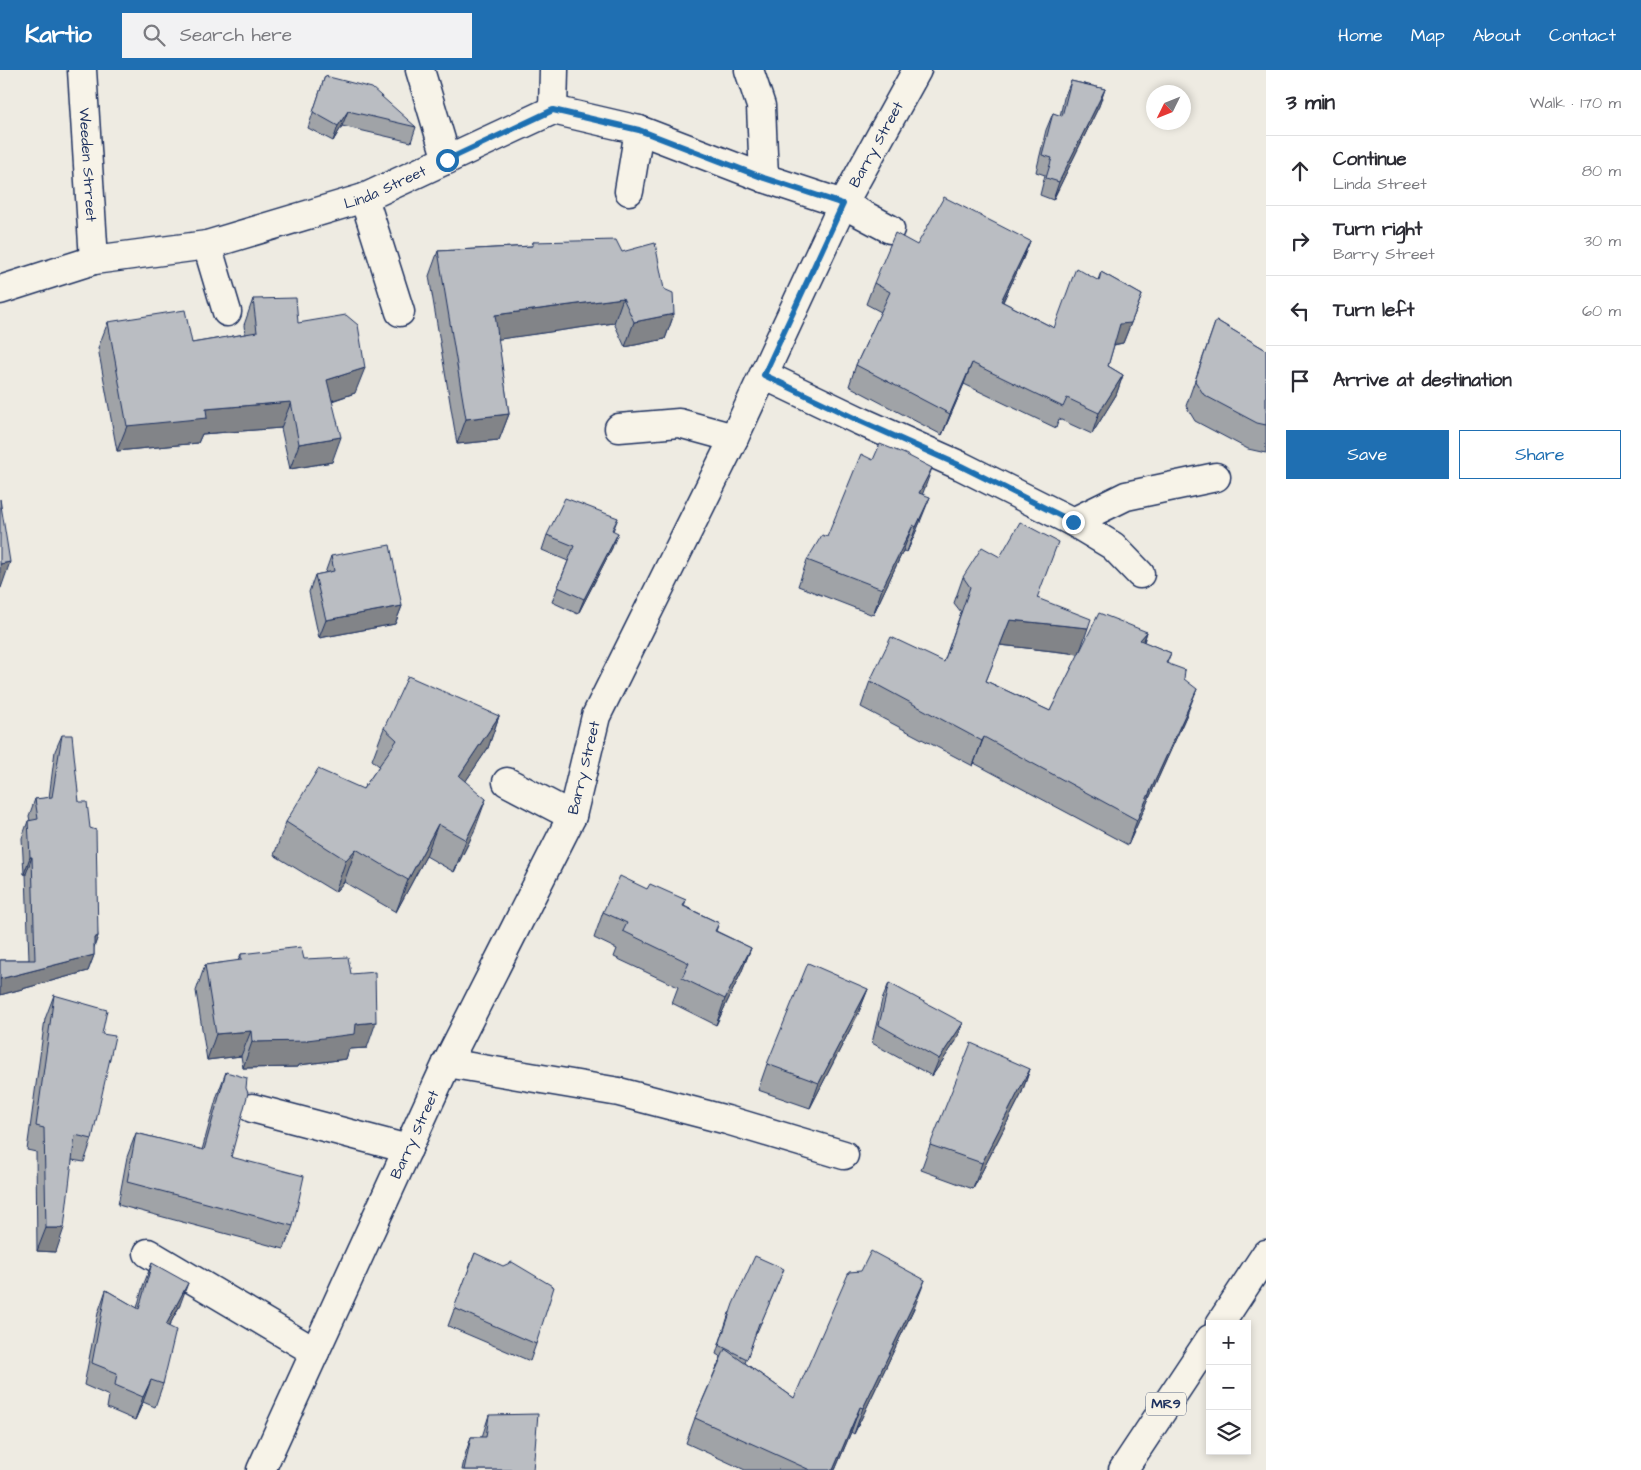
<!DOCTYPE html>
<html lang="en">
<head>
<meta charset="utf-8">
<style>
  :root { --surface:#fff; --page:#f2f2f3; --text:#2b2b33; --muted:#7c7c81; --line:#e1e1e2; --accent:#1f6fb2 }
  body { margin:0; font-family:"Architects Daughter",sans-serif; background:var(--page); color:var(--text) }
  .controls { position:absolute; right:15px; bottom:15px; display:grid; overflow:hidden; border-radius:0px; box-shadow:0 2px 8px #0003 }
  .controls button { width:45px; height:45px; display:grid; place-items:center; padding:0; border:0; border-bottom:1px solid var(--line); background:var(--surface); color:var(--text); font:25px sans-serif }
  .compass { position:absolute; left:1146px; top:15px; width:45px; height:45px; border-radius:50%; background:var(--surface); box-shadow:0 2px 8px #0003; rotate:227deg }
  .stop { position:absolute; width:15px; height:15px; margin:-11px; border:4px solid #1f6fb2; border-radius:50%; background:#fff }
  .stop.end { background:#1f6fb2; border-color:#fff; box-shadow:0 1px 5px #0008 }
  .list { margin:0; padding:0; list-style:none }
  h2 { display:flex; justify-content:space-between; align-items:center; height:65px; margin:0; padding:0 20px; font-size:21px }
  h2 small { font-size:16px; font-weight:400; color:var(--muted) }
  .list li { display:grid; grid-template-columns:32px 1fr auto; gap:15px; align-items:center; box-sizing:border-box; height:70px; padding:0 20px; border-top:1px solid var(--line) }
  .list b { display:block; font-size:19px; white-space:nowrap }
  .list p { margin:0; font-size:16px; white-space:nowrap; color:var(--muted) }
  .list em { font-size:16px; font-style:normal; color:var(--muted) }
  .actions { display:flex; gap:10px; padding:15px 20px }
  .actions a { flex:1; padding:11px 0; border:1px solid var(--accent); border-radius:0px; text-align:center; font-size:18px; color:var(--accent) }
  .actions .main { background:var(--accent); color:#fff }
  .icon { flex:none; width:28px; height:28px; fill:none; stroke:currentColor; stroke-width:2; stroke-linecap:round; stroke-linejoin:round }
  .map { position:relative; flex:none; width:1266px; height:1400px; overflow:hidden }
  header { display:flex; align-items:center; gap:30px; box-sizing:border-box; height:70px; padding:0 25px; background:var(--accent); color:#fff }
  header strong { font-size:24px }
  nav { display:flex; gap:28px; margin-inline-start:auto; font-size:18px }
  .search { width:350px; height:45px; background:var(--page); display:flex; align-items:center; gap:12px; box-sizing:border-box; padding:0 18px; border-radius:0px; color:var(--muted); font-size:19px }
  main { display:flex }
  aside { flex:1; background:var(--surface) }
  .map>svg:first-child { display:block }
</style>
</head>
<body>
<header>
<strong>Kartio</strong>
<div class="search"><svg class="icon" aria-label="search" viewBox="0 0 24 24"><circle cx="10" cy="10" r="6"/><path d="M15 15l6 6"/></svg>Search here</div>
<nav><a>Home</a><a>Map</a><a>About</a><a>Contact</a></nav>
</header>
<main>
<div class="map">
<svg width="1266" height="1400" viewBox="0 0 1266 1400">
  <rect width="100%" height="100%" fill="#eeebe2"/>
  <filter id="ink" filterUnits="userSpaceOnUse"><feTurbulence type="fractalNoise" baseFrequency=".02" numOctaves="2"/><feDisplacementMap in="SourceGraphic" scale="10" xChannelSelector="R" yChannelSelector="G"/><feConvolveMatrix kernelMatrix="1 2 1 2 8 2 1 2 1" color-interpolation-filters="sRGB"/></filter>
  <g filter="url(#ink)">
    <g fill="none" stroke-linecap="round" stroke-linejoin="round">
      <!-- street casing -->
      <g stroke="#1b2f5e" stroke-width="31">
        <g id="street">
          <path id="s1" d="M82,0l12,190"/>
          <path d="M420,0l27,90"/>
          <path d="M749,0l12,36 3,72"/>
          <path d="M553,40l1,-40"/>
          <path d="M629,121l10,-61"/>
          <path d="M364,128l36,114"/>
          <path d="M207,175l20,67"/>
          <path id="s2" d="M0,220l94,-30 113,-15 157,-47 189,-88 86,20 125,48 79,26 47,25"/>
          <path d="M764,305l94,45 103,46 112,56 40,24 27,28"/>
          <path d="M619,358l60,-5 55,15"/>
          <path d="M1073,452l53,-26 90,-19"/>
          <path d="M507,712l65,34"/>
          <path d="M447,993l172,29 108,28 117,35"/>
          <path d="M252,1038l156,41"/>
          <path d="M148,1183l167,99"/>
          <path id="s3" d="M261,1400l186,-407 125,-247 24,-100 138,-278 109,-234 74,-134"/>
        </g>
      </g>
      <!-- primary casing -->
      <g stroke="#1b2f5e" stroke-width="31">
        <g id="primary">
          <path d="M1220,1254l46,-70"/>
          <path d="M1123,1400l87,-131"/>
        </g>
      </g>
      <!-- street -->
      <use href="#street" stroke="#f7f3e8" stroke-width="28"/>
      <!-- primary -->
      <use href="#primary" stroke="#f7f3e8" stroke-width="28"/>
    </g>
    <!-- wall -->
    <g fill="#a0a3a7" stroke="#1b2f5e" fill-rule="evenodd">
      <path d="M325,6l91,51 -5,15 -69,-16 -9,15 -25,-13z"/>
      <path d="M1071,11l34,8 -6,17 -46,94 -13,-5 5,-20 -9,-3 10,-42 7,-17 7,3 4,-18z"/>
      <path d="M1030,171l-8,20 -19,41 51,26 44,-48 3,-8 41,23 -19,48 -9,2 -6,21 15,9 -7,20 -24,39 -33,-15 -3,9 -92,-44 -22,51 -93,-49 7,-21 25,-53 -15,-8 8,-21 43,-38z"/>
      <path d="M533,172l89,10 42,37 10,25 -9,25 -40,8 -11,-24 -116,16 11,75 -10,26 -42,4 -28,-168 9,-25 94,-5z"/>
      <path d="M253,229l45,24 57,70 -23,8v61l-42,7 -9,-41 -79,6 -4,9 -81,8 -19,-103 10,-26 84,21 53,-9 -1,-9z"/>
      <path d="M1216,250l50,30v103l-18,-4 -53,-28 -9,-15z"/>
      <path d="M923,424l-3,28 -13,30 -4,-1 -30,64 -75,-29 9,-26 20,-23z"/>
      <path d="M618,448l-5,13 -1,17 -34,66 -26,-12 16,-41 -26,-11 5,-15z"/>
      <path d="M331,486l71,50 -7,18 -76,14 -10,-46 6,-17 10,-2z"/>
      <path d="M963,507l74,21 44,51 66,-17 -3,10 27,11 -4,10 17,16 3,35 -59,131 -154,-82 -1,3 -112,-59 9,-26 74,-19 17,-50 -7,-9zM1000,575l79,9 -29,57 -64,-30z"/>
      <path d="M499,646l-11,32 -23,34 9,50 -20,40 -28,-16 -30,56 -52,-30 -9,10 -61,-37 12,-33 77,-33 16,-23 -7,-6 12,-32z"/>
      <path d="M62,665l17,67 19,134 -4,11v8l-6,16 -88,24v-35h29l-3,-86h-2l-2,-36 6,-17h2l-1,-5 6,-17 14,-1 6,-47z"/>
      <path d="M647,819l39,11 -2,6 35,17 -3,8 35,17 -10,25 -25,52 -44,-22 6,-16 -64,-30 3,-8 -23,-11 9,-26z"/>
      <path d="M241,884l63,5 63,89 -18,1 -3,10 -47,6 -1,2 -55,1 -2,-12 -34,4 -11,-69 9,-26 33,-4z"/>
      <path d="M889,913l67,58 -24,35 -60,-33 10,-43z"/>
      <path d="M868,919l-10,25 -48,94 -52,-18 9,-26z"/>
      <path d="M54,925l48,39 -10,105 -8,23 -12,-2 -16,92 -19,-1 -1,-99 -9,-2 18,-131z"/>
      <path d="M1030,999l-9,26 -48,94 -52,-19 9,-25z"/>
      <path d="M226,1002l5,85 62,69 -9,23 -166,-44 9,-48 9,-24 66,17 15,-54z"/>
      <path d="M475,1183l61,91 -6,17 -82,-35z"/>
      <path d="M152,1193l28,42 -11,21 -6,58 -8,23 -12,-5 -8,18 -28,-12 2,-12 -25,-11 14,-72 8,-23 31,18 6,-22z"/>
      <path d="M780,1208l-23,54h-1l-11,31 49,35 121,-92 -61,128 -3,-2 -16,38h-90l-59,-27 9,-25 26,-61 -5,-3 13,-41z"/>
      <path d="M489,1345l44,55h-71l3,-15 6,-18h11z"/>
    </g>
    <!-- shaded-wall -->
    <g fill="#828488" stroke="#1b2f5e">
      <path d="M1105,19l-6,17 -46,94 6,-18z"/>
      <path d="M348,41l-6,15 -9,15 5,-15z"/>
      <path d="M1030,171l-8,20 -29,61 8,-21z"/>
      <path d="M1142,225l-19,48 -11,2 8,-21z"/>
      <path d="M623,228l-9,25 -128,18 9,-26z"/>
      <path d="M674,244l-9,25 -40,8 9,-25z"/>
      <path d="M972,293l-8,21 -22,51 8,-21z"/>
      <path d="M365,298l-10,25 -37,12 9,-25z"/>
      <path d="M1123,305l-7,20 -24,39 7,-21z"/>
      <path d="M291,332l-10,26 -79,6 -4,9 -81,8 10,-25 79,-17z"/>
      <path d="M509,344l-10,26 -42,4 9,-25z"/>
      <path d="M341,367l-9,25 -42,7 9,-25z"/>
      <path d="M932,398l-9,25 -13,25 9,-25z"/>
      <path d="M930,427l-10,25 -13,30 9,-25z"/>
      <path d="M913,455l-10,26 -30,64 9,-26z"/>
      <path d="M618,463l-6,15 -34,66 6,-15z"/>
      <path d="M10,492l-9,26h-1v-24z"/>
      <path d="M402,536l-7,18 -76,14 7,-18z"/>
      <path d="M1010,550l78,8 -9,26 -79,-9z"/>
      <path d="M1147,562l-9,25 2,-17z"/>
      <path d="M1197,619l-10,25 -59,131 9,-25z"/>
      <path d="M499,646l-11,32 -41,61 12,-33z"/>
      <path d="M984,667l-10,26 -1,3 9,-25z"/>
      <path d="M486,729l-12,33 -20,40 12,-32z"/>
      <path d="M438,754l-12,32 -30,56 12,-32z"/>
      <path d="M356,779l-12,33 -9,10 11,-32z"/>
      <path d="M30,787h2l-6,17h-2z"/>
      <path d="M98,866l-6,17 2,-15z"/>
      <path d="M751,878l-10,25 -25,52 9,-26z"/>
      <path d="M94,885l-6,16 -88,24v-16z"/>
      <path d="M868,919l-10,25 -48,94 9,-25z"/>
      <path d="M376,952l-9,26 -18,1 -3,10 -47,6 -1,2 -55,1 9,-26 55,-2 49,-16z"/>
      <path d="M963,953l-7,18 -24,35 7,-17z"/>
      <path d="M251,961l-10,25 -34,4 9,-26z"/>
      <path d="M1030,999l-9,26 -48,94 9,-26z"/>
      <path d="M46,1158h18l-8,24 -19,-1z"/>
      <path d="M925,1210l-10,26 -61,128 9,-26z"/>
      <path d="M188,1213l-8,22 -22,42 8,-22z"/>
      <path d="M151,1310l-8,22 -8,18 8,-23z"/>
      <path d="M860,1337l-9,25 -16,38h-2z"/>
    </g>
    <!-- building -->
    <g fill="#babdc2" stroke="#1b2f5e">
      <path d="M325,6l47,12 44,39 -68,-16 -10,15 -25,-14z"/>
      <path d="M1071,11l34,8 -46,93 -13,-4 6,-20 -10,-3 11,-42 9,3z"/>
      <path d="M944,127l86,44 -29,60 53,27 22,-60 23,13 2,-9 41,23 -11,28 -11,1 -12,42 15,9 -24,38 -32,-15 -4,9 -91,-44 -22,51 -94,-49 34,-73 -16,-9 21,-50 22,12z"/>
      <path d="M616,170l6,12 33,-9 9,46 9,4 1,21 -40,8 -11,-24 -128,17 14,99 -43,5 -28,-168 95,-5v-4z"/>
      <path d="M296,228l2,25 48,-8 12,10 7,43 -38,12 14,57 -42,7 -8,-42 -85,7 1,9 -80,8 -19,-104 77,-12 7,33 65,-11 -4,-33z"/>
      <path d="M1216,250l50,30v75l-9,-2 -53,-28 -9,-14z"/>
      <path d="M880,374l25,10 27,14 -13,25 11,4 -14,30 -3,-2 -31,64 -75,-29 15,-25 5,2 34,-83 12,6z"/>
      <path d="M565,428l53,20 -6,12 6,3 -34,66 -26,-12 16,-41 -27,-11z"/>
      <path d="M0,429l10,63 -10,2z"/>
      <path d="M1020,452l38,20 -21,56 54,21 -3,9 -78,-8 -24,61 64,30 49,-98 48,19 -7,8 31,13 -5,10 19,7 -1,9 13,10 -60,131 -153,-83 -2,4 -112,-60 21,-44 53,25 26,-75 -7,-10 19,-30 18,10z"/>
      <path d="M390,475l12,61 -76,14 -11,-45 19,-4 -3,-15z"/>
      <path d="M408,606l91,40 -40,60 27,23 -20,41 -28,-16 -30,56 -52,-31 -10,11 -60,-38 32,-53 45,20 34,-49 -13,-12z"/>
      <path d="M62,665h10l7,67h8l3,26 6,2 2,106 -4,2v17l-94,24v-19h35l-3,-103h-2l-2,-36 10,-2 -3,-20 17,-2z"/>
      <path d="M620,806l27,13 3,-5 36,16 -3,6 36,17 -4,8 36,17 -26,51 -43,-21 7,-15 -66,-32 4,-8 -24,-11z"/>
      <path d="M301,877l3,12 44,-2 3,17 24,-2 1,50 -20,2 -1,10 -48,6v1l-55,1 -1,-11 -35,3 -11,-69 36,-5v-6z"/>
      <path d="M808,893l60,26 -49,94 -52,-19z"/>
      <path d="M889,913l74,40 -24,36 -60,-34z"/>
      <path d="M54,925l53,15 -5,24 13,2 -23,103 -17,-4 -11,93h-18l-2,-100 -8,-2z"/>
      <path d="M971,973l59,26 -48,94 -52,-18z"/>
      <path d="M226,1002l21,6 -1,10 2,5 -17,64 73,19 -11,50 -166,-44 9,-49 68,17z"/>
      <path d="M871,1181l54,29 -62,128 -3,-1 -27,63h-23l-115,-52 30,-69 69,49 55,-126 12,-1z"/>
      <path d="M475,1183l28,13 9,-4 42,25 -18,57 -82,-36z"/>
      <path d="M755,1186l29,13 -23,54h-2l-12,36 -28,-14 14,-41z"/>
      <path d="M152,1193l36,20 -22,42 10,5 -13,54 -12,-4 -8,17 -28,-12 2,-12 -25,-10 14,-73 33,19z"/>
      <path d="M538,1344l-5,56h-69l7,-33h15l3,-22z"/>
    </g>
  </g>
  <g fill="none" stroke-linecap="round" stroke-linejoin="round" filter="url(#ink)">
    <!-- route -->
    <path stroke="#1f6fb2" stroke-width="6" d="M447,90l106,-50 86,20 125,48 79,26 -79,171 94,45 103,46 112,56"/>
  </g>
  <g text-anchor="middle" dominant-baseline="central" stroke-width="4.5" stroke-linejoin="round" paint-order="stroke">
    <!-- shield labels -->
    <rect fill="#f7f3e8" stroke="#5d6a87" stroke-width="1" x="1146" y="1322.5" width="40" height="23" rx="4"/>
    <g font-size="14" font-weight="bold" fill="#1b2f5e">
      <text x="1166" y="1334">MR9</text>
    </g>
    <!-- street labels -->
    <g font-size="15" fill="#1b2f5e" stroke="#f7f3e8">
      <text stroke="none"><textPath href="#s3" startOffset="1464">Barry Street</textPath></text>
      <text stroke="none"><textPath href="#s1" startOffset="95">Weeden Strreet</textPath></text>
      <text stroke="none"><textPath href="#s2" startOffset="400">Linda Street</textPath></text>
      <text stroke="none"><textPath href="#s3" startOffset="774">Barry Street</textPath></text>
      <text stroke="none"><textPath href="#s3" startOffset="369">Barry Street</textPath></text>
    </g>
  </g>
</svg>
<div class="controls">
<button>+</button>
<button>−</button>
<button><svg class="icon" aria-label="layers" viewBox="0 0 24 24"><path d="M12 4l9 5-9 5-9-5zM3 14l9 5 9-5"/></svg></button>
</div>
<svg class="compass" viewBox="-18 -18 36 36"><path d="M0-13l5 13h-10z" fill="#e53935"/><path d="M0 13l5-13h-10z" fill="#7c7c81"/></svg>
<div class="stop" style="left:447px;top:90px"></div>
<div class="stop end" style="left:1073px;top:452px"></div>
</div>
<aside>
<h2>3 min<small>Walk · 170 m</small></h2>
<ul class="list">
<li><svg class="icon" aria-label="ahead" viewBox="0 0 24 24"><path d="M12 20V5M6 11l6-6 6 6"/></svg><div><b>Continue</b><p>Linda Street</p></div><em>80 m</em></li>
<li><svg class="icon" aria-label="right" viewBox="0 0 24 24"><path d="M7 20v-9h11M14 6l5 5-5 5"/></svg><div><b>Turn right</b><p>Barry Street</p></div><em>30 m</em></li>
<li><svg class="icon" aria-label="left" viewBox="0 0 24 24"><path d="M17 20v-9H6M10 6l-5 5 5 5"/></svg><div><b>Turn left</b></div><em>60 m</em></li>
<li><svg class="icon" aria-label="arrive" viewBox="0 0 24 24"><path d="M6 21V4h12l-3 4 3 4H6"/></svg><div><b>Arrive at destination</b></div></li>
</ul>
<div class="actions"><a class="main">Save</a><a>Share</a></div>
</aside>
</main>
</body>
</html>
